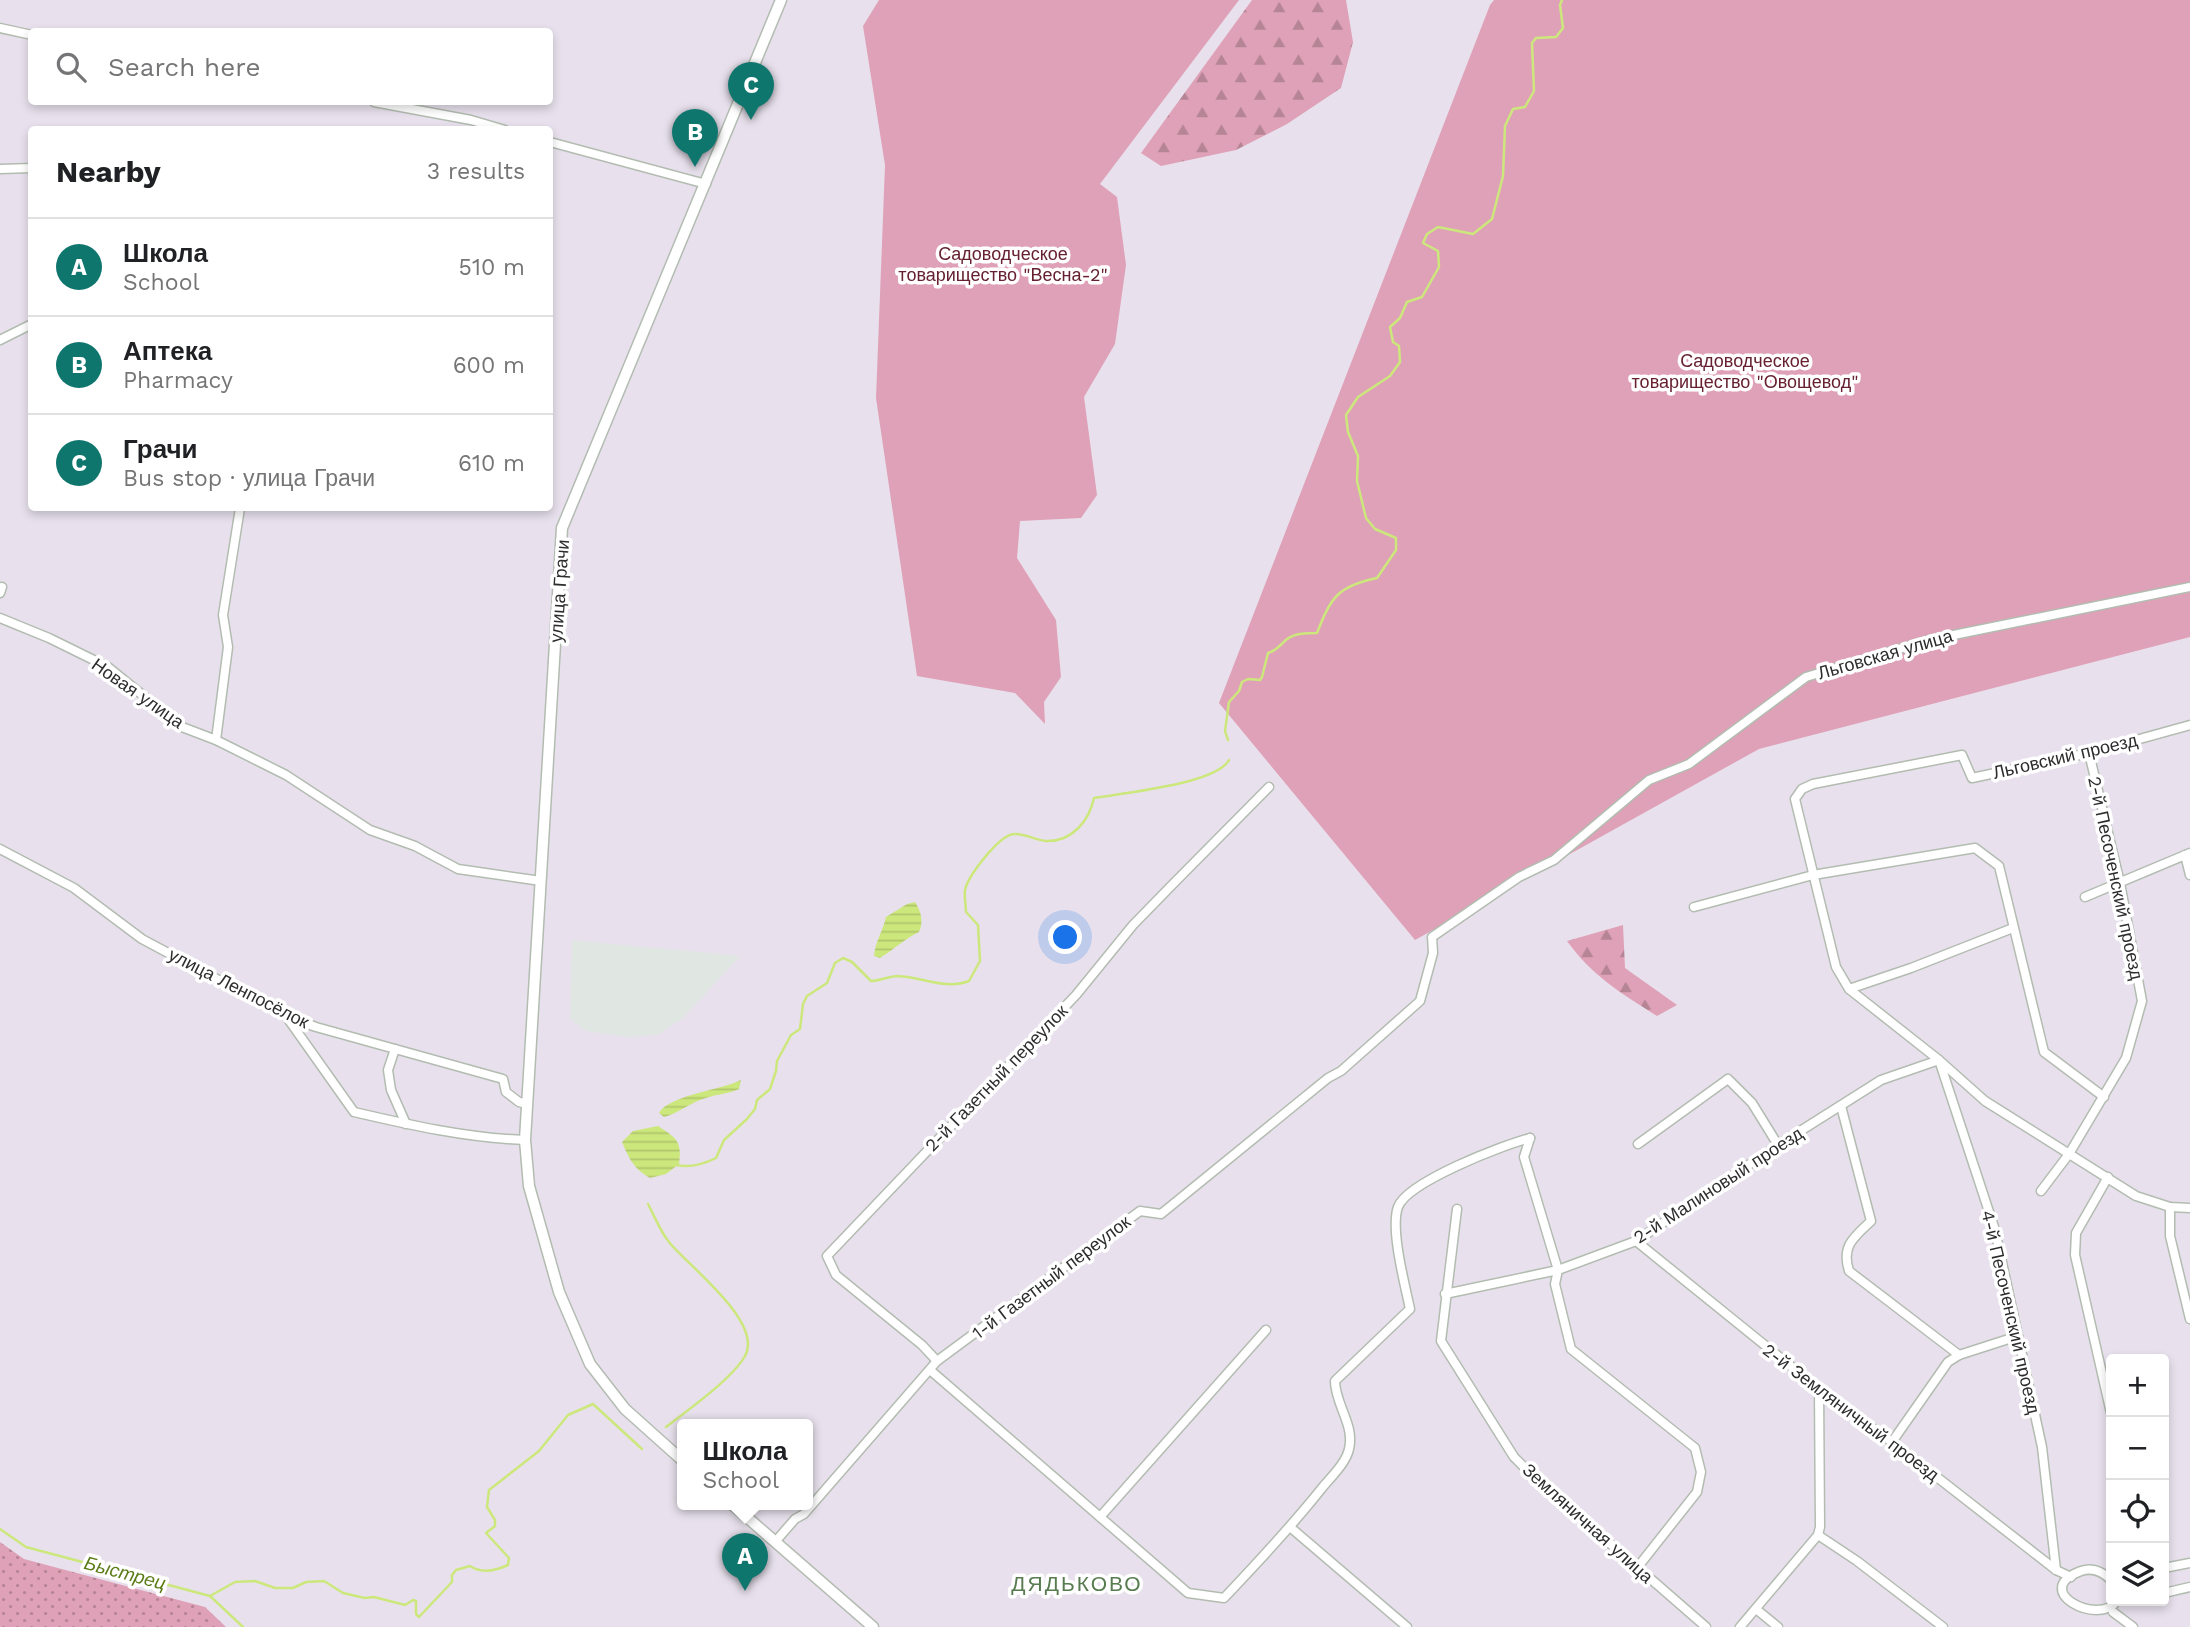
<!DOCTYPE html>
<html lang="en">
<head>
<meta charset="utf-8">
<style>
  :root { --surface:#fff; --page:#f2f2f2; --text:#202124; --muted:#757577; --line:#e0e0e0; --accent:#0f766e }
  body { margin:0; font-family:"Work Sans",sans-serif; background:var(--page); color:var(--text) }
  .controls { position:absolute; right:21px; bottom:21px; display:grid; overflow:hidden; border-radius:7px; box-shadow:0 4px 10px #0003 }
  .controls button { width:63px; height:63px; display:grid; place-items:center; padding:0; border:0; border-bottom:2px solid var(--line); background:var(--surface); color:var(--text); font:35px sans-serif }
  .you { position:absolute; left:1066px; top:938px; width:24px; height:24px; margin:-18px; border:5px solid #fff; border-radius:50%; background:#1a73e8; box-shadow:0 0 0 10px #1a73e833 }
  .badge { display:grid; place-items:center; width:46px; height:46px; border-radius:50%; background:var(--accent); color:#fff; font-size:23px; font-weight:700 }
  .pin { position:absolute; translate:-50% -58px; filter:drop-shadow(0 2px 4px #0008) }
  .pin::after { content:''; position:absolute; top:37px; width:24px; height:21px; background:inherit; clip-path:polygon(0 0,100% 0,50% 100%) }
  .popup { position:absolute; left:677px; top:1419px; width:136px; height:91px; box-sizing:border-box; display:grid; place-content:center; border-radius:7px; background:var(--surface); filter:drop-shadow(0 2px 5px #0005); font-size:23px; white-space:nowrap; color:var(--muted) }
  .popup b { font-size:26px; color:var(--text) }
  .popup::after { content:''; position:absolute; left:50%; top:100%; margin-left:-14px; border:14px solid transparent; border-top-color:var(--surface) }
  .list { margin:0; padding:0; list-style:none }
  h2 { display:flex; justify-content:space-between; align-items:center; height:91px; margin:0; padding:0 28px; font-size:30px }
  h2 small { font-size:23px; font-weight:400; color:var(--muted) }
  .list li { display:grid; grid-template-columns:46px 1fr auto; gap:21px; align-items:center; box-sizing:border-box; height:98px; padding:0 28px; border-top:2px solid var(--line) }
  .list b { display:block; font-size:26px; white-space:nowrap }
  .list p { margin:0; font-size:23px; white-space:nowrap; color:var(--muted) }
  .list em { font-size:23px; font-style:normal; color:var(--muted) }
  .icon { flex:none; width:38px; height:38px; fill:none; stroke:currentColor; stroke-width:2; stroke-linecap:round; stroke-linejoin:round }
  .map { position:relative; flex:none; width:2190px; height:1627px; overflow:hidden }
  .search { position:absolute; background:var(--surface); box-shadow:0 4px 10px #0003; left:28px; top:28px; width:525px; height:77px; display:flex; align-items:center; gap:18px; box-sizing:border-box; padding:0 24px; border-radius:7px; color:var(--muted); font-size:26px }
  .panel { position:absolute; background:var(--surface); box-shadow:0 4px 10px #0003; left:28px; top:126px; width:525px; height:385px; border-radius:7px }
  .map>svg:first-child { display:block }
</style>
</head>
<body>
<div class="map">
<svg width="2190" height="1627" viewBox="0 0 2190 1627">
  <defs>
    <pattern id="grass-dots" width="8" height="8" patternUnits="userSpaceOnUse" patternTransform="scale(1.75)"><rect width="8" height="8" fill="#dfa1b7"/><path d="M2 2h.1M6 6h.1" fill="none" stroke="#b58495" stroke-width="1.8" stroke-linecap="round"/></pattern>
    <pattern id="forest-firs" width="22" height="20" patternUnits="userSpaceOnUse" patternTransform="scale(1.75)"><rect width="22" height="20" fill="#dfa1b7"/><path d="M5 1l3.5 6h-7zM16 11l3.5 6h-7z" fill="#b58495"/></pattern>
    <pattern id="water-rules" width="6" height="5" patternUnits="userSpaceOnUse" patternTransform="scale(1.75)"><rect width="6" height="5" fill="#cce77c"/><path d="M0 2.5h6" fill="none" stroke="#b0c66c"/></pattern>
  </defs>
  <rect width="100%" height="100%" fill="#e8e1ed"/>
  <!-- industrial -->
  <path fill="#e0e6e2" d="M572,940l168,16 -58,63 -25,16 -28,2 -43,-6 -16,-12z"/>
  <!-- grass -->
  <path fill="url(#grass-dots)" d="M0,1542l24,17 181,48 21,20h-226z"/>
  <!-- forest -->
  <g fill="url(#forest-firs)">
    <path d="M1252,0h94l7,42 -12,46 -54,36 -51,26 -75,16 -20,-13z"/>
    <path d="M1623,925l2,43 52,37 -20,11c-36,-23 -65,-40 -90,-75z"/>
  </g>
  <!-- garden -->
  <g fill="#dfa1b7">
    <path d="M879,0h360l-139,184 17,13 9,68 -11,79 -31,53 13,98 -16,23 -61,3 -3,37 39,62 5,57 -17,25 1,22 -30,-31 -98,-17 -41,-278 9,-233 -22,-139z"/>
    <path d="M1494,0h696v637l-431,112 -344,191 -196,-237 271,-698z"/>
  </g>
  <!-- water -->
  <g fill="url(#water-rules)">
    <path d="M915,902c6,9 9,20 4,30 -13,6 -26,18 -39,26l-6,-2c1,-14 9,-25 12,-39l21,-13z"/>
    <path d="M741,1080l-2,9c-11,5 -22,5 -33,9 -15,4 -27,15 -42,19l-5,-4c10,-18 63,-23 82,-33z"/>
    <path d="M658,1126c19,12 24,16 21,38l-13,10 -16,4c-16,-9 -21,-19 -28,-36l11,-11z"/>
  </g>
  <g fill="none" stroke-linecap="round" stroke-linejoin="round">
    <!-- stream -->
    <g stroke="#cce77c" stroke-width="2.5">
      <path d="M1228,740l-3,-9 4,-29 10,-11 3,-9 6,-3 12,1 2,-3 6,-24c10,-3 12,-8 19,-14 9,-6 19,-6 30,-6 14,-36 21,-47 60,-55l19,-28v-12l-21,-9 -9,-11 -9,-37 1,-25 -10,-24 -2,-17 12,-18 32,-21 10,-14 -1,-16 -6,-4 -3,-15 10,-9 7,-16 15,-5 17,-30 -1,-16 -15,-8 4,-9 11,-7 35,7 19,-15 11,-43 2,-50 8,-17 12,-2 9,-16 -2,-48 4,-5 20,-1 7,-9 -3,-23 2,-5"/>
      <path d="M676,1165c14,3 26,0 40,-7l8,-18 23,-21 8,-10 2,-9 13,-11 6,-18 1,-10 14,-26 9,-6 3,-25 4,-8 20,-13 8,-20 8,-5 9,4 19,19c9,0 18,-5 27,-5 25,1 47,14 71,5l11,-20 -2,-36 -12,-13c0,-6 -2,-15 -1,-22 3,-14 34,-55 49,-56 10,-1 21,6 32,7 26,1 43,-20 48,-43 29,-5 122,-14 135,-38"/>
      <path d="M648,1204c7,13 12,27 21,38 19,24 95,80 76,114 -13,23 -57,54 -79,71"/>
      <path d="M0,1529l26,18 184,49 33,31"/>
      <path d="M210,1596l25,-14 20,-1 20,7h18l13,-6 18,-1 19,12 22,5 9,-1 31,8 8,-5 3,1v13l3,3 33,-35v-7l4,-5 14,-4c12,8 25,5 38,-1l1,-7 -23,-25 9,-7v-6l-8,-13 2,-17 50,-39 29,-36 25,-11 49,45"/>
    </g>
    <!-- minor casing -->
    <g stroke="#b3bcb1" stroke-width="11">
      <g id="minor">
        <path d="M0,28l32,7"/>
        <path d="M374,102l97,18 34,10"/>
        <path d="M550,142l156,42"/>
        <path d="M0,169l32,-1"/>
        <path d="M0,340l32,-16"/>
        <path d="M0,593l2,-6"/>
        <path d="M0,618l49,20 59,29 74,60 34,13 12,-93 -5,-32 17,-107"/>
        <path d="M2190,725l-101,28 -117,25 -10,-23 -149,29 -11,5 -7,10 41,168 13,22 90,71 46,41 151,95 34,11 20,1"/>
        <path d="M216,740l70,35 84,55 45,16 43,23 83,12"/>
        <path d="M0,849l74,39 68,51 144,77 30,11 187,52 3,13 13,10 8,2"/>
        <path d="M2185,855l5,20"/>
        <path d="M2085,897l105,-44"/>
        <path d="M1694,907l119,-32 162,-27 24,18 45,186 60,45"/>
        <path d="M1849,989l62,-21 102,-40"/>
        <path d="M286,1016l68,96c56,13 113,26 171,28"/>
        <path d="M395,1049l-7,21 3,20 15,34"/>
        <path d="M1940,1063l55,167 47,217 14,123"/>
        <path d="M1841,1106l30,115c-17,16 -30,25 -22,50l110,84"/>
        <path d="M1530,1138l-6,19 34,113 -3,14 16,65 124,99 6,24 -4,20 -60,76"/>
        <path d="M1638,1144l90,-65 24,24 26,42"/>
        <path d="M2108,1177l-32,56 -1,22 36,158"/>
        <path d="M2041,1191l28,-37 57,-96 16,-57 -22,-118 -31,-130"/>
        <path d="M2170,1207v29l20,83"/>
        <path d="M1457,1209l-16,132 73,116 22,22 170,148"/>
        <path d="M1636,1241l183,148 73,53 164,128 15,7"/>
        <path d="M1445,1294l113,-24 78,-29 142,-96 103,-65 58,-20"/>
        <path d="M937,1361l-15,-16 -86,-70 -9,-19 249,-261 57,-70 40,-41 96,-97"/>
        <path d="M930,1370l258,223 36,5c34,-36 67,-71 98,-110 9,-11 24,-25 27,-39 6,-24 -14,-45 -14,-68l75,-72c-5,-24 -20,-80 -12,-102 9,-25 105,-62 132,-69"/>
        <path d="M1892,1442l56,-80 11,-7 59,-19"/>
        <path d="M1100,1517l166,-187"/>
        <path d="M1290,1527l117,100"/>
        <path d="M1818,1535l39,26 86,66"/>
        <path d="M775,1542l20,-23 9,-5 133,-153 203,-150 21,3 167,-136 13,-7 79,-70 13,-48 -1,-16 87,-60 35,-17 95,-80 40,-16 117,-87 123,-37 261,-53"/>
        <path d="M2164,1568l26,-5"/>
        <path d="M2111,1580c-8,-8 -18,-13 -30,-9 -52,19 17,56 36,30"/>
        <path d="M2164,1593l26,-6"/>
        <path d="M1756,1609l22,18"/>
        <path d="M2113,1612l20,15"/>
        <path d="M1740,1627l78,-92 2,-8 -1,-138"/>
      </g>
    </g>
    <!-- tertiary casing -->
    <g stroke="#b3bcb1" stroke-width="13">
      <g id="tertiary">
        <path d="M682,1460l-57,-51 -35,-45 -31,-72 -30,-106 -4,-46 37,-612 219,-528"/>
        <path d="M733,1505l140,122"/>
      </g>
    </g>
    <!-- minor -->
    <use href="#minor" stroke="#fff" stroke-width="8"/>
    <!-- tertiary -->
    <use href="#tertiary" stroke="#fff" stroke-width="10"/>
  </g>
  <g text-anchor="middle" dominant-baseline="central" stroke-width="7" stroke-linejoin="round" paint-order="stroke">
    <!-- park labels -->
    <g font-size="18" fill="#662030" stroke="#fff">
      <text x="1003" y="253">Садоводческое<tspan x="1003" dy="21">товарищество "Весна-2"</tspan></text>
      <text x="1745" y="360">Садоводческое<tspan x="1745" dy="21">товарищество "Овощевод"</tspan></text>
    </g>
    <!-- street labels -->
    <g font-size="18" fill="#2d2d2d" stroke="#fff">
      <text transform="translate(559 591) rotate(-86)">улица Грачи</text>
      <text transform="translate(1885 654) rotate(-16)">Льговская улица</text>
      <text transform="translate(138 693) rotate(35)">Новая улица</text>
      <text transform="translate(2065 756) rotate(-13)">Льговский проезд</text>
      <text transform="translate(2116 878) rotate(78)">2-й Песоченский проезд</text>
      <text transform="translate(239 988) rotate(27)">улица Ленпосёлок</text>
      <text transform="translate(996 1078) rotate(-46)">2-й Газетный переулок</text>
      <text transform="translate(1718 1185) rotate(-33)">2-й Малиновый проезд</text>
      <text transform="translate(1051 1277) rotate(-37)">1-й Газетный переулок</text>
      <text transform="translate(2011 1312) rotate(77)">4-й Песоченский проезд</text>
      <text transform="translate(1851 1412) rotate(37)">2-й Земляничный проезд</text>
      <text transform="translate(1588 1523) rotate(42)">Земляничная улица</text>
    </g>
    <!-- water labels -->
    <g font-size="19" font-style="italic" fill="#5a7b16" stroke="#fff">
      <text transform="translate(125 1573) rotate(15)">Быстрец</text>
    </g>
    <!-- quarter labels -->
    <g font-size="21" letter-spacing="2" fill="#587b50" stroke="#fff">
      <text x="1077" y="1583">ДЯДЬКОВО</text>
    </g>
  </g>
</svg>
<div class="controls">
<button>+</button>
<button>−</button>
<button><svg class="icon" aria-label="locate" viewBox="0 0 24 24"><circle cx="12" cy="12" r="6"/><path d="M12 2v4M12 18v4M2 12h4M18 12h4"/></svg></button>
<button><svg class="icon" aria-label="layers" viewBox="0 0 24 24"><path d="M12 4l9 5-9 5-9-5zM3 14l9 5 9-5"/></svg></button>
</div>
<div class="you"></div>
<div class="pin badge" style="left:745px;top:1591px">A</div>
<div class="popup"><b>Школа</b>School</div>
<div class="pin badge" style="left:695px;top:167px">B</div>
<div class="pin badge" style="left:751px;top:120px">C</div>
<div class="search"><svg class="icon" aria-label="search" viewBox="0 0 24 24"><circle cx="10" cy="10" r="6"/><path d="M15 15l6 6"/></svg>Search here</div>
<section class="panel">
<h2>Nearby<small>3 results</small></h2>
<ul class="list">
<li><span class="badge">A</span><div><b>Школа</b><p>School</p></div><em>510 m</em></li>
<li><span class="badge">B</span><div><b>Аптека</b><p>Pharmacy</p></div><em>600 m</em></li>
<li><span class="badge">C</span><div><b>Грачи</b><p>Bus stop · улица Грачи</p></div><em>610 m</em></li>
</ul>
</section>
</div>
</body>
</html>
